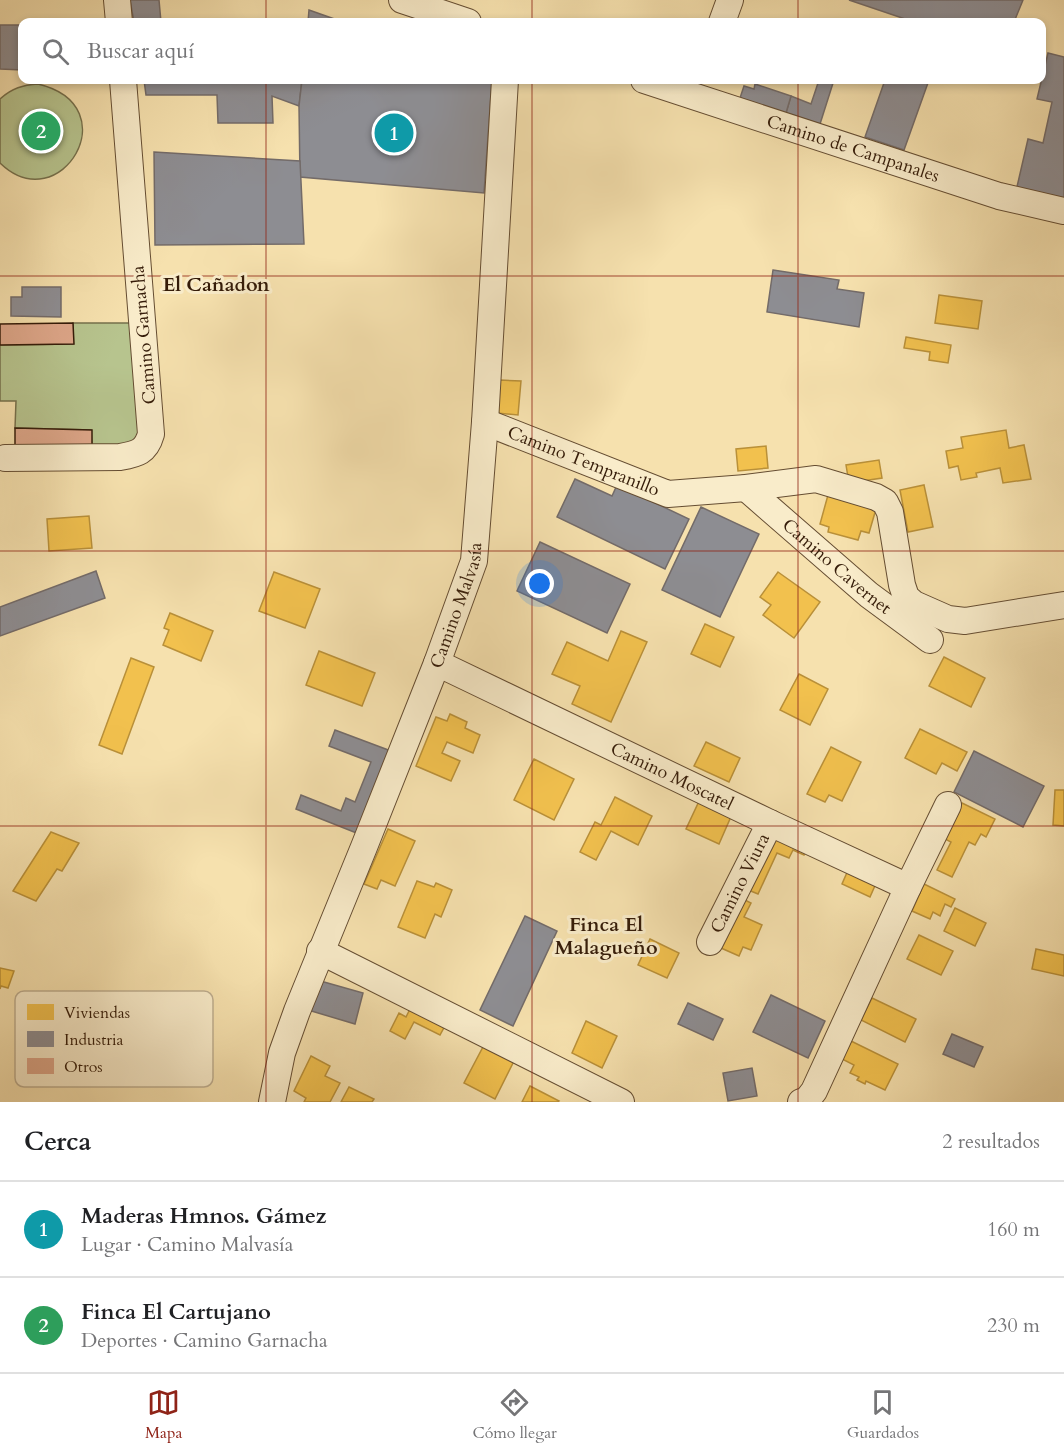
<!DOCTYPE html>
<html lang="es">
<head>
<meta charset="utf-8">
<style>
  :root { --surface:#fff; --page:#f6f6f6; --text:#202124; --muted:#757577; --line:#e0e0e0; --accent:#8f2418 }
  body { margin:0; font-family:Cardo,serif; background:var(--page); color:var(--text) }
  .you { position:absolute; left:540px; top:584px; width:21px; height:21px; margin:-15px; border:4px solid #fff; border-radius:50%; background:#1a73e8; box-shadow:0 0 0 9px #1a73e833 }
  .badge { display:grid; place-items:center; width:39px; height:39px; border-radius:50%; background:var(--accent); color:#fff; font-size:20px; font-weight:700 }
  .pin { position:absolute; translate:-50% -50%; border:3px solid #fff; box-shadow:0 2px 6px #0006 }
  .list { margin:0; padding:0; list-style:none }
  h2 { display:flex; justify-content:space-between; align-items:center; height:78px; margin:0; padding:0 24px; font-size:26px }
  h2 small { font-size:20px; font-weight:400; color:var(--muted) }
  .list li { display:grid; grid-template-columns:39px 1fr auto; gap:18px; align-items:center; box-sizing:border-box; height:96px; padding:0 24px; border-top:2px solid var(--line) }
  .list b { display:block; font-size:22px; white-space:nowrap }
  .list p { margin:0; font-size:20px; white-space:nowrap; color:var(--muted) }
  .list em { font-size:20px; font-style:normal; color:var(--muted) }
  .icon { flex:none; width:33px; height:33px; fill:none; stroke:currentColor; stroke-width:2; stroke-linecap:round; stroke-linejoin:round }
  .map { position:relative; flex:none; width:1064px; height:1102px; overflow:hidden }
  .search { position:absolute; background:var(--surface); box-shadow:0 3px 9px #0003; left:18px; right:18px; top:18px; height:66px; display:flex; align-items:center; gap:15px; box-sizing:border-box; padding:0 21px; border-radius:12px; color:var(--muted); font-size:22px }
  .sheet { height:270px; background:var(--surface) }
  nav { display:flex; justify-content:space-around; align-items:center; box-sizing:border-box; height:84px; border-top:2px solid var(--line); background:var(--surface); font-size:16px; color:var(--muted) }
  nav a { display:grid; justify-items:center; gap:3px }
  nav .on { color:var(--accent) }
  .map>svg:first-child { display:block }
</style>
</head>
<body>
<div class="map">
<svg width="1064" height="1102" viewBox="0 0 1064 1102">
  <rect width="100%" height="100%" fill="#f6e1ae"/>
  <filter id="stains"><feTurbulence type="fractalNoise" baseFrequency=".00333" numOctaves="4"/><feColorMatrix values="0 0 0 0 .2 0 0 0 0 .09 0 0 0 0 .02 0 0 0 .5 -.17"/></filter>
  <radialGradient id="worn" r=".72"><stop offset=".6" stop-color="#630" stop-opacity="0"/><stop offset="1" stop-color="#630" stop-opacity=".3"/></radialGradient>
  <!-- green -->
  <g fill="#b7c48e" stroke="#76704c" stroke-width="1.5">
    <path d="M38,84c92,22 22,137 -38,79v-64c12,-11 23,-14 38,-15z"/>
    <path d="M73,323h58l8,110 -9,13 -38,2 -1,-18 -76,-2 1,-27h-16v-56l73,-1z"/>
  </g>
  <!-- homes -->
  <g fill="#f2c14e" stroke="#b99039" stroke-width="1.5">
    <path d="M939,295l43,6 -4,28 -43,-6z"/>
    <path d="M906,337l45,8 -3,18 -19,-3 1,-8 -26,-4z"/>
    <path d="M500,380l21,1 -3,34 -21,-2z"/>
    <path d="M1006,430l3,18 15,-3 7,34 -28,4 -3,-15 -24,5 1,4 -16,3 -3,-14 -9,2 -3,-17 17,-3 -2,-11z"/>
    <path d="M766,446l2,22 -30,3 -2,-22z"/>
    <path d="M879,460l3,18 -33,5 -3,-18z"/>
    <path d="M924,485l9,42 -25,5 -8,-42z"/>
    <path d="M828,495l48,14 -7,24 -8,-2 -3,9 -30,-8 1,-5 -9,-3z"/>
    <path d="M89,516l3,32 -43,3 -2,-32z"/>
    <path d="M274,572l46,17 -15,39 -46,-17z"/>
    <path d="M778,572l42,30 -26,36 -31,-23 8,-10 -11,-8z"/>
    <path d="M170,613l43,18 -12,30 -38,-16 6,-15 -5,-2z"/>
    <path d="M705,624l29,13 -14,30 -29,-13z"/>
    <path d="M621,631l26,11 -36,80 -39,-18 8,-18 -28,-12 15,-32 41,19z"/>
    <path d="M319,651l56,22 -13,33 -56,-21z"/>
    <path d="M944,657l41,21 -14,29 -42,-21z"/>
    <path d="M131,658l23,9 -32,87 -23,-9z"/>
    <path d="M799,674l29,15 -18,36 -30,-15z"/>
    <path d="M450,714l17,8 -2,6 15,7 -7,18 -26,-11 -5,11 18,8 -9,20 -35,-15 20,-49 11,4z"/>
    <path d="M920,729l47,23 -10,19 -15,-8 -6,11 -31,-16z"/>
    <path d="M706,742l34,16 -11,24 -35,-16z"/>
    <path d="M831,747l30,15 -19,39 -13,-6 -4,7 -18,-8z"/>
    <path d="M534,759l40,20 -20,41 -40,-20z"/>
    <path d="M1055,790h9v36l-11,-1z"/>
    <path d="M615,797l37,19 -14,29 -27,-14 -15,29 -16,-8 15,-30 6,3z"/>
    <path d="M701,797l32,15 -14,32 -33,-15z"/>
    <path d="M962,803l33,16 -9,18 -5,-3 -6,11 -6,-3 -17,35 -15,-7 14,-28 -6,-3z"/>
    <path d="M388,829l27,12 -20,45 -14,-6 -4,9 -13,-5z"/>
    <path d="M774,830l34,16 -4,9 -11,-5 -4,8 -12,-5 -19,41 -12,-5z"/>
    <path d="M51,832l28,11 -17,28 -5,-2 -21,32 -23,-10z"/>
    <path d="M849,868l28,13 -7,16 -28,-13z"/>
    <path d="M417,881l17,6 2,-4 16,7 -11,27 -6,-3 -10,24 -27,-11z"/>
    <path d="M924,884l31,15 -4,8 -6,-3 -5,12 -7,-4 -3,7 -18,-8z"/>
    <path d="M743,899l8,4 -7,14 18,8 -11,25 -8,-3 -4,9 -18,-8z"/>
    <path d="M955,908l31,15 -11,23 -31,-15z"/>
    <path d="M919,935l34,16 -12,24 -34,-16z"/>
    <path d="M650,939l29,14 -12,25 -29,-13z"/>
    <path d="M1036,949l28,6v21l-32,-7z"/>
    <path d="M0,968l14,3 -6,17 -7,-2 -1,3z"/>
    <path d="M872,998l44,21 -11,23 -44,-22z"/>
    <path d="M412,1005l35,17 -7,13 -26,-13 -9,17 -15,-8 9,-18 7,4z"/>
    <path d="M586,1021l31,15 -15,32 -30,-15z"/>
    <path d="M851,1041l47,23 -13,26 -19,-9 -1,3 -8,-4 2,-3 -9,-4 4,-8 -12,-6z"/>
    <path d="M484,1045l30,16 -19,38 -31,-16z"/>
    <path d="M311,1056l19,10 -5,10 15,7 -10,19h-26l2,-4 -12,-7z"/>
    <path d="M530,1086l29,15 -1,1h-36z"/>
    <path d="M349,1087l25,12 -2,3h-31z"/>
  </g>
  <!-- industry -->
  <g fill="#8d8d92" stroke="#736b69" stroke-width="1.5">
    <path d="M130,0h29l2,22h-27z"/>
    <path d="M849,0h174l-9,22h-100z"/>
    <path d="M309,10l34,12h-35z"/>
    <path d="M0,25h22v45l-22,-1z"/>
    <path d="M1048,53l16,4v146l-48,-12 12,-52 15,4 9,-41 -15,-3z"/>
    <path d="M144,80h158l-3,26 -27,-10 1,27h-55l-1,-28h-71z"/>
    <path d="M302,80h190l-8,113 -184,-16 -1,-71z"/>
    <path d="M819,80h15l-14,44 -34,-11 5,-17 20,8z"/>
    <path d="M885,80h44l-25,70 -39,-13z"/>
    <path d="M755,84l36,12 -5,17 -46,-15 4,-12 10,3z"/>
    <path d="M154,152l146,9 4,83 -149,1z"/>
    <path d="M773,270l66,10 -2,9 27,4 -5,34 -92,-15z"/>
    <path d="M22,287h39v30l-50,-1v-19h11z"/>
    <path d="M575,479l37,17 5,-11 72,34 -24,50 -108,-52z"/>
    <path d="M701,507l58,27 -39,83 -58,-27z"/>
    <path d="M540,542l90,42 -23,49 -90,-42z"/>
    <path d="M96,571l9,27 -105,38v-29z"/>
    <path d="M335,730l56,21 -32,83 -63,-25 5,-14 40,16 5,-13 9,4 16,-40 -42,-16z"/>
    <path d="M974,751l70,35 -21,41 -69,-35z"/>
    <path d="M525,916l32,15 -44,95 -33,-16z"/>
    <path d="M317,980l46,13 -8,31 -47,-14z"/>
    <path d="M771,995l54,26 -17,37 -55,-26z"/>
    <path d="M688,1003l35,16 -10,21 -35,-16z"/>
    <path d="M952,1034l31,13 -9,20 -31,-13z"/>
    <path d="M752,1068l5,28 -29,5 -5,-28z"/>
  </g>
  <!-- building -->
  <g fill="#dda689" stroke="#351c09" stroke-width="1.5">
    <path d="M73,323l1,21 -74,1v-21z"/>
    <path d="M15,428l77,2v18l-77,-1z"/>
  </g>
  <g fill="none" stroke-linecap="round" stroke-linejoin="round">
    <!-- minor casing -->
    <g stroke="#654d32" stroke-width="28">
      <g id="minor">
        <path d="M117,0l2,22"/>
        <path d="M402,0l66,22"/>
        <path d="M722,22l8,-22"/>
        <path id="s1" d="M644,80l355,116 65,15"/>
        <path id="s2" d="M485,422l183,72 78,-6 70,-9 60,18 9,5 5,10 12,73 4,12 8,7 34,15 17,2 99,-16"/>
        <path d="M5,458l115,-1c17,-3 26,-5 31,-23l-28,-354"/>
        <path id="s3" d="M746,488l123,107 61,45"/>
        <path id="s4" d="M437,663l333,160 138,64"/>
        <path id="s5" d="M710,942l60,-119"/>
        <path d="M320,951l301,151"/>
        <path id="s6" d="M272,1102l10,-49 15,-42 67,-164 73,-184 37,-102 11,-139 20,-342"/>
        <path d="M801,1102l6,-2 7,-9 94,-204 40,-82"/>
      </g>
    </g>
    <!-- minor -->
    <use href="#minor" stroke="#f9ecca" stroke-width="26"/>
  </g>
  <!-- grid -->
  <path fill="none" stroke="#8f2418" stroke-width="1.5" stroke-opacity="0.55" d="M266,0v22M532,0v22M798,0v22M266,80v1022M532,80v1022M798,80v1022M0,276h1064M0,551h1064M0,826h1064"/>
  <g text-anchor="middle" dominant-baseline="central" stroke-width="6" stroke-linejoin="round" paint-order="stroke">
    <!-- street labels -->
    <g font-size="18" fill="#351c09" stroke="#f9ecca">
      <text stroke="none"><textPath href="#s1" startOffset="220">Camino de Campanales</textPath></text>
      <text transform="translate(144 335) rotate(-95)">Camino Garnacha</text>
      <text stroke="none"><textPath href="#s2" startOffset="106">Camino Tempranillo</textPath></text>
      <text stroke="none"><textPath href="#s3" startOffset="120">Camino Cavernet</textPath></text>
      <text stroke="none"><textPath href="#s6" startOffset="531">Camino Malvasía</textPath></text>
      <text stroke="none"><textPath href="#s4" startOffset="261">Camino Moscatel</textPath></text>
      <text stroke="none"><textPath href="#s5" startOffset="66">Camino Viura</textPath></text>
    </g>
    <!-- neighbourhood labels -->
    <g font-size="20" font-weight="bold" fill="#351c09" stroke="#f9ecca">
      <text x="216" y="284">El Cañadon</text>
      <text x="606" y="924">Finca El<tspan x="606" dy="23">Malagueño</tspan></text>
    </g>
  </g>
  <!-- legend -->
  <rect x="15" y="991" width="198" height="96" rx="9" fill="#f9ecca" stroke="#beae90" stroke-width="1.5"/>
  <rect x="27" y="1004" width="27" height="16" fill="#f2c14e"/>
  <rect x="27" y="1031" width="27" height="16" fill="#8d8d92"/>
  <rect x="27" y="1058" width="27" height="16" fill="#dda689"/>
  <g font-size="16" fill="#351c09">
    <text x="64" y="1018">Viviendas</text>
    <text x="64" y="1045">Industria</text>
    <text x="64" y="1072">Otros</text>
  </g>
  <rect width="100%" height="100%" filter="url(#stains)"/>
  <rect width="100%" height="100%" fill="url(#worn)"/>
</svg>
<div class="you"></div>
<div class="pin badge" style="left:394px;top:133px;background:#0f9aa8">1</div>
<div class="pin badge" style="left:41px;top:131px;background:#2e9e5b">2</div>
<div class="search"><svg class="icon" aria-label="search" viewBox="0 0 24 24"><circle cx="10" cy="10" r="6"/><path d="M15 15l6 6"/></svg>Buscar aquí</div>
</div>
<section class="sheet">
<h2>Cerca<small>2 resultados</small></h2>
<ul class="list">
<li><span class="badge" style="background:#0f9aa8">1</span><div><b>Maderas Hmnos. Gámez</b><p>Lugar · Camino Malvasía</p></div><em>160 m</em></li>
<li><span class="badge" style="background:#2e9e5b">2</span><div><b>Finca El Cartujano</b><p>Deportes · Camino Garnacha</p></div><em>230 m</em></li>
</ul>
</section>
<nav>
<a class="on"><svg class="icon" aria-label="map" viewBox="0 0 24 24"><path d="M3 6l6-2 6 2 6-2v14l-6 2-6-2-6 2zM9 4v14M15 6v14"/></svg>Mapa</a>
<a><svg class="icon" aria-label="directions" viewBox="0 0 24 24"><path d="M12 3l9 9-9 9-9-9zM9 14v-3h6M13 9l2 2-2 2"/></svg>Cómo llegar</a>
<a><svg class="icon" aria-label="saved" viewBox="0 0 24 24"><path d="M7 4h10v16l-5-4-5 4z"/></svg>Guardados</a>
</nav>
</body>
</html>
